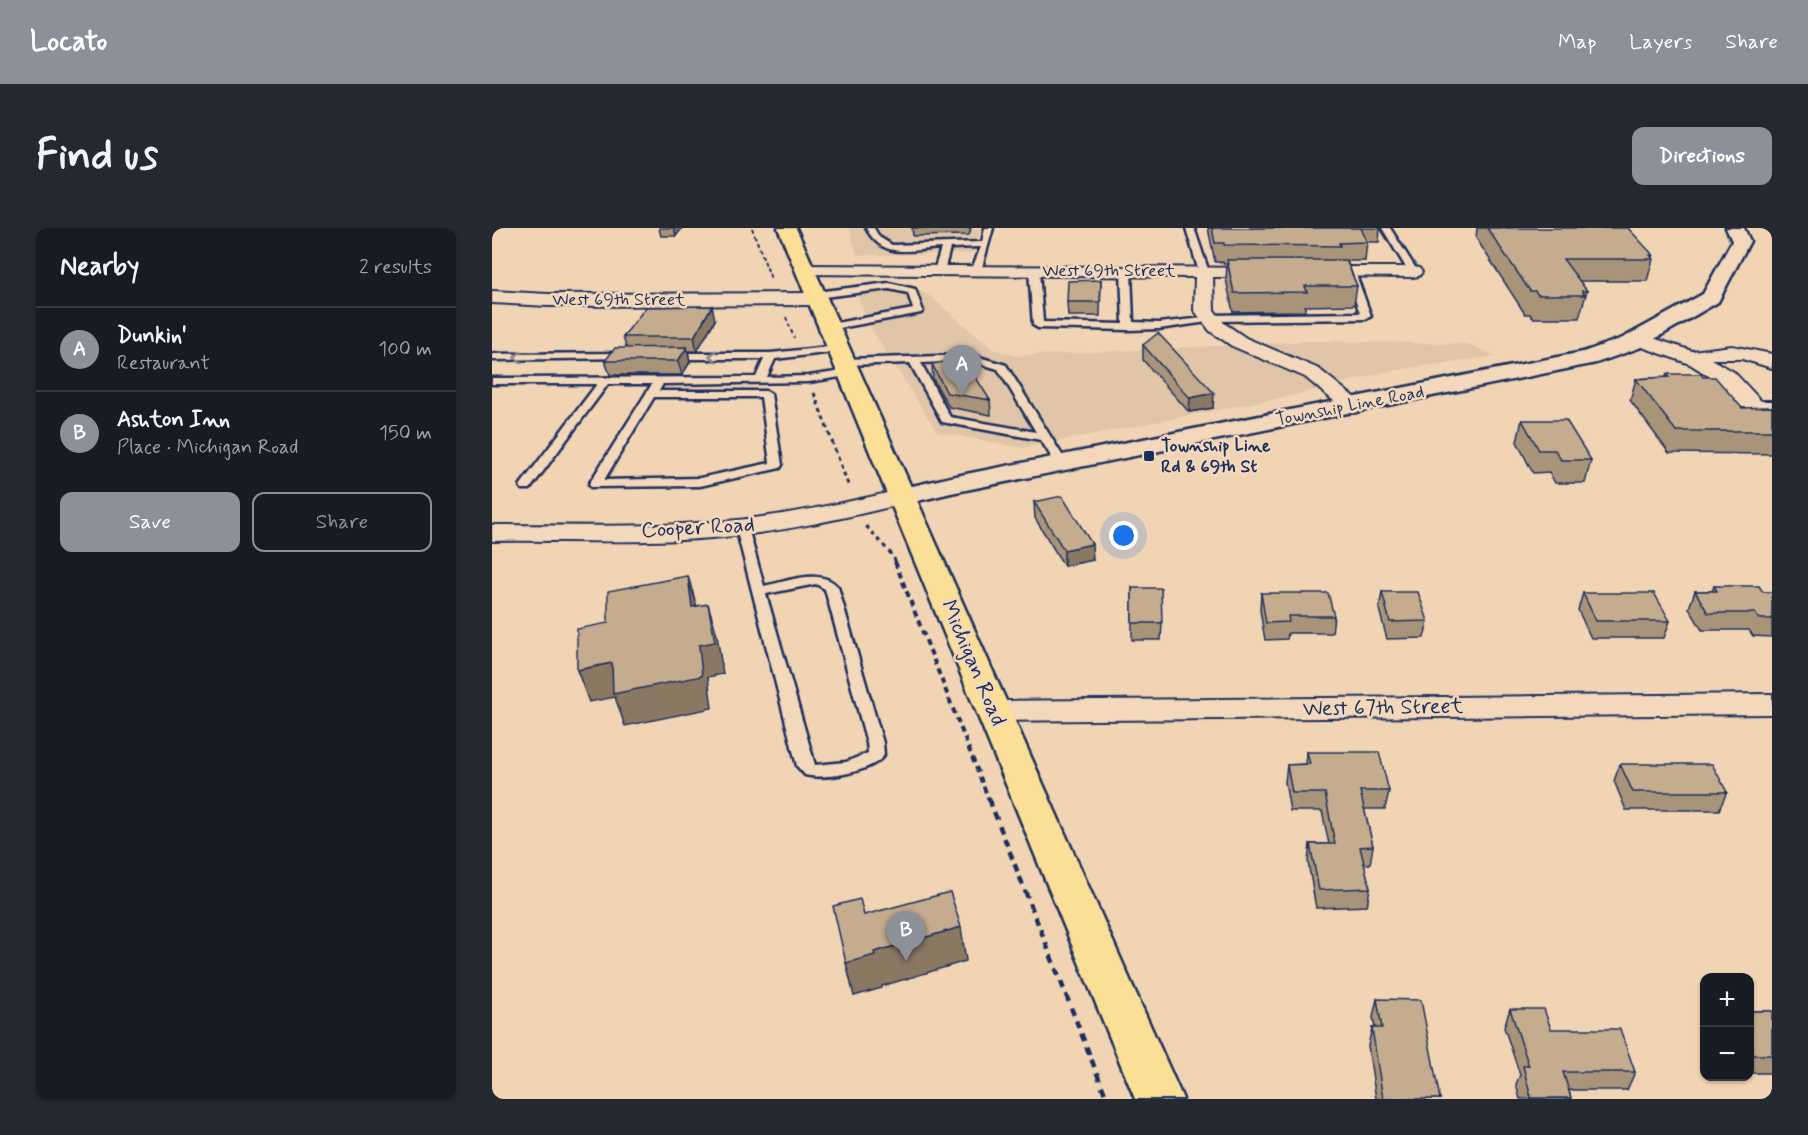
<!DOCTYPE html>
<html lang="en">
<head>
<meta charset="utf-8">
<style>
  :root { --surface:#171b24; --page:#242831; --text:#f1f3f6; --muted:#9ea1a6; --line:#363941; --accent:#8c9099 }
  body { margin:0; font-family:Mynerve,sans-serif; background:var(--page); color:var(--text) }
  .controls { position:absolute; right:18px; bottom:18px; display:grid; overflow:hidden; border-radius:12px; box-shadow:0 2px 4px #0004 }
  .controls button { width:54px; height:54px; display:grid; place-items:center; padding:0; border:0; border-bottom:2px solid var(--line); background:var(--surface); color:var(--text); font:30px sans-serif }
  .you { position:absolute; left:632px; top:308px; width:21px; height:21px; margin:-15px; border:4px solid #fff; border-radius:50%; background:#1a73e8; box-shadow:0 0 0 9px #1a73e833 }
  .badge { display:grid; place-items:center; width:39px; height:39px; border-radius:50%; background:var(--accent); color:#fff; font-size:20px; font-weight:700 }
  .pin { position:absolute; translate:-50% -50px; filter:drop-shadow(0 2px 3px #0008) }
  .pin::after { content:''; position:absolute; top:32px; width:21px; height:18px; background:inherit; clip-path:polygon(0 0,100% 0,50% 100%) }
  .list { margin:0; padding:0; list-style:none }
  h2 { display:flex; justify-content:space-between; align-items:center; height:78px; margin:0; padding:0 24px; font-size:26px }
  h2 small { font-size:20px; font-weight:400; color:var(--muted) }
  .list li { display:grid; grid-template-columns:39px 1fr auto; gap:18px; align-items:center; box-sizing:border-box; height:84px; padding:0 24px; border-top:2px solid var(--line) }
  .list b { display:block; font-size:22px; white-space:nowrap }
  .list p { margin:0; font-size:20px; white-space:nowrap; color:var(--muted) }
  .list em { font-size:20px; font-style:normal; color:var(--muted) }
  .actions { display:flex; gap:12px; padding:18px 24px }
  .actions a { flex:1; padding:14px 0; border:2px solid var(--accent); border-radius:12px; text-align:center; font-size:21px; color:var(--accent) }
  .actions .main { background:var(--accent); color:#fff }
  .map { position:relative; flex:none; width:1280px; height:871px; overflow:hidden; border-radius:12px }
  header { display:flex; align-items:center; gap:36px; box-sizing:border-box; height:84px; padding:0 30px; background:var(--accent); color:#fff }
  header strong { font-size:28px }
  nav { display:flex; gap:33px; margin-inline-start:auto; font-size:21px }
  .intro { display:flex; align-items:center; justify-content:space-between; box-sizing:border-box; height:144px; padding:0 36px }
  h1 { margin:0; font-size:42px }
  .button { padding:15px 27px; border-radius:12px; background:var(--accent); color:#fff; font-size:21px; font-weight:700 }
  main { display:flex; gap:36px; padding:0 36px }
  aside { flex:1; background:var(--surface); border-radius:12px; box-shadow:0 2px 4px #0004 }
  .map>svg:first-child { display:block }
</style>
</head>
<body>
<header>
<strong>Locato</strong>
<nav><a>Map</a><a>Layers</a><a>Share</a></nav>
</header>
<div class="intro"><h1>Find us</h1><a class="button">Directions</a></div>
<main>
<aside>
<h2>Nearby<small>2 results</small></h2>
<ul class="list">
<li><span class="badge">A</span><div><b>Dunkin'</b><p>Restaurant</p></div><em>100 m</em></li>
<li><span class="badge">B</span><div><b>Ashton Inn</b><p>Place · Michigan Road</p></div><em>150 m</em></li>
</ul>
<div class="actions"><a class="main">Save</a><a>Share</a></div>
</aside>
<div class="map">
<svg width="1280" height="871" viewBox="0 0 1280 871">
  <rect width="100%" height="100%" fill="#f1d4b4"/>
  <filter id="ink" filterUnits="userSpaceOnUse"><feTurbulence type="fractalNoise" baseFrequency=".0167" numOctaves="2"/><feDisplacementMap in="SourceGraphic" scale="12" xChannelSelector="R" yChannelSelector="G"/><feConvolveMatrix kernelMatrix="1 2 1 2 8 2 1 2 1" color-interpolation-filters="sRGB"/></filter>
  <g filter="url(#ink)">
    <!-- built -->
    <g fill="#e0c5a8">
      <path d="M357,0h131l-5,24 -9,2 -109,1z"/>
      <path d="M402,53l14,3 23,13 61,52 25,7 297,-15 154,3 28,12 -106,15 -95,24 -272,53 -86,-16 -68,-107 -12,-31 1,-7z"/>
    </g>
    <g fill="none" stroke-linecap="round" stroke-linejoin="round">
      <!-- service casing -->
      <g stroke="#1b2f5e" stroke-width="5">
        <g id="service">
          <path d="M374,0h8l5,9 13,8 90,-3 3,-14h8l-12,43 -5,3 -5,-3 10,-24 -31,1 -6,23 -5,3 -5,-3 7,-23c-31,2 -58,12 -75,-20z"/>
          <path d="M694,0h8l15,44 -2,2 -8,-2z"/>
          <path d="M890,0h8l28,44 -2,2h-6z"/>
          <path d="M542,40l5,3 4,51 80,2 -2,-53 5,-3 5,3 2,51 26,1 44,-5 5,-3 152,-2 -15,-41 5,-3 5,3 16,44 -5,3 -152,2 -55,8 -31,1 -90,-2 -5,-3 -4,-54z"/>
          <path d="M397,55l26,6 8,22 -2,2 -92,17 -4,-1v-4l88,-16 -5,-16 -19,-4 -73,9 -5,-3 5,-3z"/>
          <path d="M346,118l4,1v4l-67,8 -8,18 42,-1 40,-6 5,3 -1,2 -44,7 -146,2 -4,7h107l5,3 11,71 -2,3 -80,18 -109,1 -2,-3 63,-100h-44l-78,105h-8l-2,-3 2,-3 75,-99h-105v-6l264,-1 8,-18h-95l-5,-3 5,-3h102zM162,169h107l9,66 -70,15 -96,2z"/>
          <path d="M135,125l4,1v4l-139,2v-6z"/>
          <path d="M480,127l34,10 61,98 -2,3h-8l-16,-26 -99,-18 -32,-59 -66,2 -5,-3 5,-3zM479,133l27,8 38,63 -86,-15 -29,-54z"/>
          <path d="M250,296l6,4 16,58c22,-4 57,-19 74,1l45,156 1,12c-11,17 -60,25 -79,20l-8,-9 -61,-238zM324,356l9,5 42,154 1,10 -22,9 -31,3 -49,-171z"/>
        </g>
      </g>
      <!-- minor casing -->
      <g stroke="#1b2f5e" stroke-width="4">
        <g id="minor">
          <path d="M313,37l467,3 3,4 -3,4 -6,1h-53l1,33 10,13 22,15 73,31 46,37 -3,5 -8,2 -8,-2 -41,-34 -73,-31 -22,-15 -16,-21 1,-33 -396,-3 -3,-4 3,-4z"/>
          <path d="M819,39h102l6,1 3,4 -3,4 -6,1 -108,-1 -3,-4 3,-4z"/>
          <path d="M0,63l56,3 269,-1 7,2 2,4 -2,4 -7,2 -269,1 -56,-3z"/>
          <path d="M1146,105l54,18 40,-5 40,8v14l-30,-9h-31l23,13 27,29h11v14l-25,-2 -29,-31 -28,-18 -59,-21 -3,-4 3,-4z"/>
          <path d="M409,262l9,2 3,5 -3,5c-65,16 -131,31 -198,36 -73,6 -147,2 -220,3v-16c73,0 147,3 220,-3 64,-4 126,-18 189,-32z"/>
          <path d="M1280,466v20l-778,7 -11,-3 -5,-7 5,-7 11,-3z"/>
        </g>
      </g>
      <!-- secondary casing -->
      <g stroke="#1b2f5e" stroke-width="5">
        <path id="secondary" d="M1234,0h18l6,13 -32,61 -79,46 -43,15 -645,130 -50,12 -10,-2 -4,-6 4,-6 60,-14 632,-125 40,-14 80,-44 29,-53z"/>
      </g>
      <!-- primary casing -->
      <g stroke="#1b2f5e" stroke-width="5">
        <path id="primary" d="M286,0h18l387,871h-48z"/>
      </g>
      <!-- path-far3 -->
      <g stroke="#1b2f5e" stroke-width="2" stroke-dasharray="4 3" stroke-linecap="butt">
        <path d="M260,0l19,51"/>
        <path d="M294,89l8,21"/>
      </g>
      <!-- path-far2 -->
      <g stroke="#1b2f5e" stroke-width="3" stroke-dasharray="4.5 4" stroke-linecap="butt">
        <path d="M322,165l35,94"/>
        <path d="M374,298l27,30 3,7"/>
      </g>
      <!-- path-far1 -->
      <path stroke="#1b2f5e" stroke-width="4" stroke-dasharray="6 4.5" stroke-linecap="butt" d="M403,334l94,238"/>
      <!-- path -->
      <path stroke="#1b2f5e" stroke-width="4.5" stroke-dasharray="8 6" stroke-linecap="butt" d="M497,571l118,300"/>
      <!-- service -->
      <use href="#service" fill="#f4d8bb" fill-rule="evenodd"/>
      <!-- minor -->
      <use href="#minor" fill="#f4d8bb" fill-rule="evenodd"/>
      <!-- secondary -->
      <use href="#secondary" fill="#f4d8bb" fill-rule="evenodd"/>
      <!-- primary -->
      <use href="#primary" fill="#fbdf96" fill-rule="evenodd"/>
    </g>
    <!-- wall -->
    <g fill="#a9947a" stroke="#1b2f5e" stroke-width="1.5">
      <path d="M167,0h23l-6,8h-15z"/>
      <path d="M420,0h59l-2,7 -56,1z"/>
      <path d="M716,0h172l-1,14h-12l-2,19h-18l10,25 -3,19 -49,1v5l-72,1 -7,-33 1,-15h-4v-2h-8z"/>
      <path d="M985,0h10l166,27v4l-6,22h-68l8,10 -8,27h-46l-3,-4h-5l-49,-76z"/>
      <path d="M609,52l-1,36h-32l-1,-14z"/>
      <path d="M223,92l-18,31h-9l2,11 -8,13h-72l-5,-14 21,-14 -3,-10z"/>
      <path d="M651,117l70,63 -24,4 -46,-52z"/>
      <path d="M440,136l58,36 1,15 -42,-8 -16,-28z"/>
      <path d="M1175,146l36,3 39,31 30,-1v47l-103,-1 -39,-53 6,-21 30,-2z"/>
      <path d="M1030,192l69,40 -6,23h-30l-6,-11 -16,1 -16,-31z"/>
      <path d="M542,274l59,58 -29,6 -29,-48z"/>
      <path d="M1222,358l49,6h9v45l-19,-1 -4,-6h-47l-13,-22 6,-17h17z"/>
      <path d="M640,360l30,35 -1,17h-29z"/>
      <path d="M890,364l46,29 -4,17 -37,1 -8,-30z"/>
      <path d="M769,365l73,23 -2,17h-44l-1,6 -22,1 -5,-30z"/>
      <path d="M1091,365l87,28 -6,17h-73l-13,-28z"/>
      <path d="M815,524l82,39 -4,18h-21l9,37 -3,18h-6l6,24 -3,18 -51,2 -8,-46 2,-18h19l-7,-33h-32l-5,-29 2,-17 19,-1z"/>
      <path d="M1128,536l107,28 -8,18h-93l-12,-29z"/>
      <path d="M885,771l63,100h-64l-8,-53 4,-18h3l-2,-11z"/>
      <path d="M1018,781l125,63 -8,18h-58l2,9h-51l-4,-15 4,-9 -16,-48z"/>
      <rect x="1257" y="783" width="23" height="62"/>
    </g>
    <!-- shaded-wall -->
    <g fill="#8a7863" stroke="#1b2f5e" stroke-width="1.5">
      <path d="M182,0h8l-6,8z"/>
      <path d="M220,78l3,14 -18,31 -3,-14z"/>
      <path d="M195,119l3,15 -8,13 -4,-14z"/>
      <path d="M722,165l-1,15 -24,4 1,-14z"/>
      <path d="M600,316l1,16 -29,6v-16z"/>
      <path d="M196,348l9,31h-5z"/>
      <path d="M216,376l9,31 6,39 -15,3 4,31 -87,18 -10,-29 -26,5 -12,-32 122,-25z"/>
      <path d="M469,699l5,34 -84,25v2l-28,8 -8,-33 28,-11z"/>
    </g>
    <!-- building -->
    <g fill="#c5ac8e" stroke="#1b2f5e" stroke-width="1.5">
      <path d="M720,0h149l6,14 -28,1 1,3 -116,-1v-2h-9z"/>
      <path d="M995,0h141l25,27h-3l3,4h-90l24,32h-5l3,4h-47l-3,-4h-5z"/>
      <path d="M735,32h119l11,26h-52l2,6 -73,1z"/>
      <path d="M609,52l-1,22h-33l1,-21z"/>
      <path d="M220,78l-18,31h-71l23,-30z"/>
      <path d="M666,105l56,60 -24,5 -47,-53z"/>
      <path d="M195,119l-9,14h-73l10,-13z"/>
      <path d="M463,132l11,2 24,38 -43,-7 -15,-29z"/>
      <path d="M1175,146h34l2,3h12l27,31 30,-1v24h-96l-40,-52 33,-2z"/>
      <path d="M1030,192h44l25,40h-30l-6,-10h-16z"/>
      <path d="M570,268l30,48 -28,6 -30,-48z"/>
      <path d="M196,348l4,31 16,-3 7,38 -16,3 3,31 -89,18 -1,-31 -35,7v-41l31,-6v-32z"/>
      <path d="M1222,358h45l4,6h9v27h-13l-4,-6h-47l-13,-22h22z"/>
      <path d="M640,360h29l1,35h-30z"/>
      <path d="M890,364h36l10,29 -38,1z"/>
      <path d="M769,365h67l6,23h-46l1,6 -23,1z"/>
      <path d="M1091,365h71l16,28h-74z"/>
      <path d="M815,524h72l10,39h-29l13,55 -13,1 10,41 -51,2 -9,-46h25l-10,-51h-33l-5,-28 23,-1z"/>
      <path d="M1128,536h92l15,28h-94z"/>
      <path d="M458,664l11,35 -87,25 1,3 -29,8 -13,-57 27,-7 4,16z"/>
      <path d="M885,771l44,1 19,99h-57l-11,-71h10z"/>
      <path d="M1018,781h34l7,20h69l15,43h-72l8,26h-40l-8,-32h6z"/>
      <path d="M1257,783h23v44h-19l-4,-7z"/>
    </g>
    <!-- one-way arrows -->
    <defs><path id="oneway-chevron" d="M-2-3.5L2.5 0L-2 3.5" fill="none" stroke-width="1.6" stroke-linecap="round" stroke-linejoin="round" transform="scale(1.5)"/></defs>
    <g stroke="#88848c">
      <use href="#oneway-chevron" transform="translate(221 128) rotate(180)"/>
      <use href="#oneway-chevron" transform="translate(26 129) rotate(180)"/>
    </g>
  </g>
  <!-- markers -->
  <rect fill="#1b2f5e" stroke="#f4d8bb" stroke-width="2" x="651" y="222" width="12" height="12" rx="3"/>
  <g text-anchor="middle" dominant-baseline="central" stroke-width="5" stroke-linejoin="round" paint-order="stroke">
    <!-- far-street labels -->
    <g font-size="18" fill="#1b2f5e" stroke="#f4d8bb">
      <text x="617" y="43">West 69th Street</text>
      <text x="127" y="72">West 69th Street</text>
      <text transform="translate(858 178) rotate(-11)">Township Line Road</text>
    </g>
    <!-- far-poi labels -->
    <g font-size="18" font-weight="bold" fill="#1b2f5e" stroke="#f4d8bb" text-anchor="start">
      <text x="669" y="218">Township Line<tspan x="669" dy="21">Rd &amp; 69th St</tspan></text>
    </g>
    <!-- street labels -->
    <g font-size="22" fill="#1b2f5e" stroke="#f4d8bb">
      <text transform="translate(206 300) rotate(-3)">Cooper Road</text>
      <text transform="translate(481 435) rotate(67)">Michigan Road</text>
      <text transform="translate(891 480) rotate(-1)">West 67th Street</text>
    </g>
  </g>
</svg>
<div class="controls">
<button>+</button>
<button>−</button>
</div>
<div class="you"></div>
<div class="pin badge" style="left:470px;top:167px">A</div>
<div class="pin badge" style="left:414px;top:733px">B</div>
</div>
</main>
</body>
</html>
